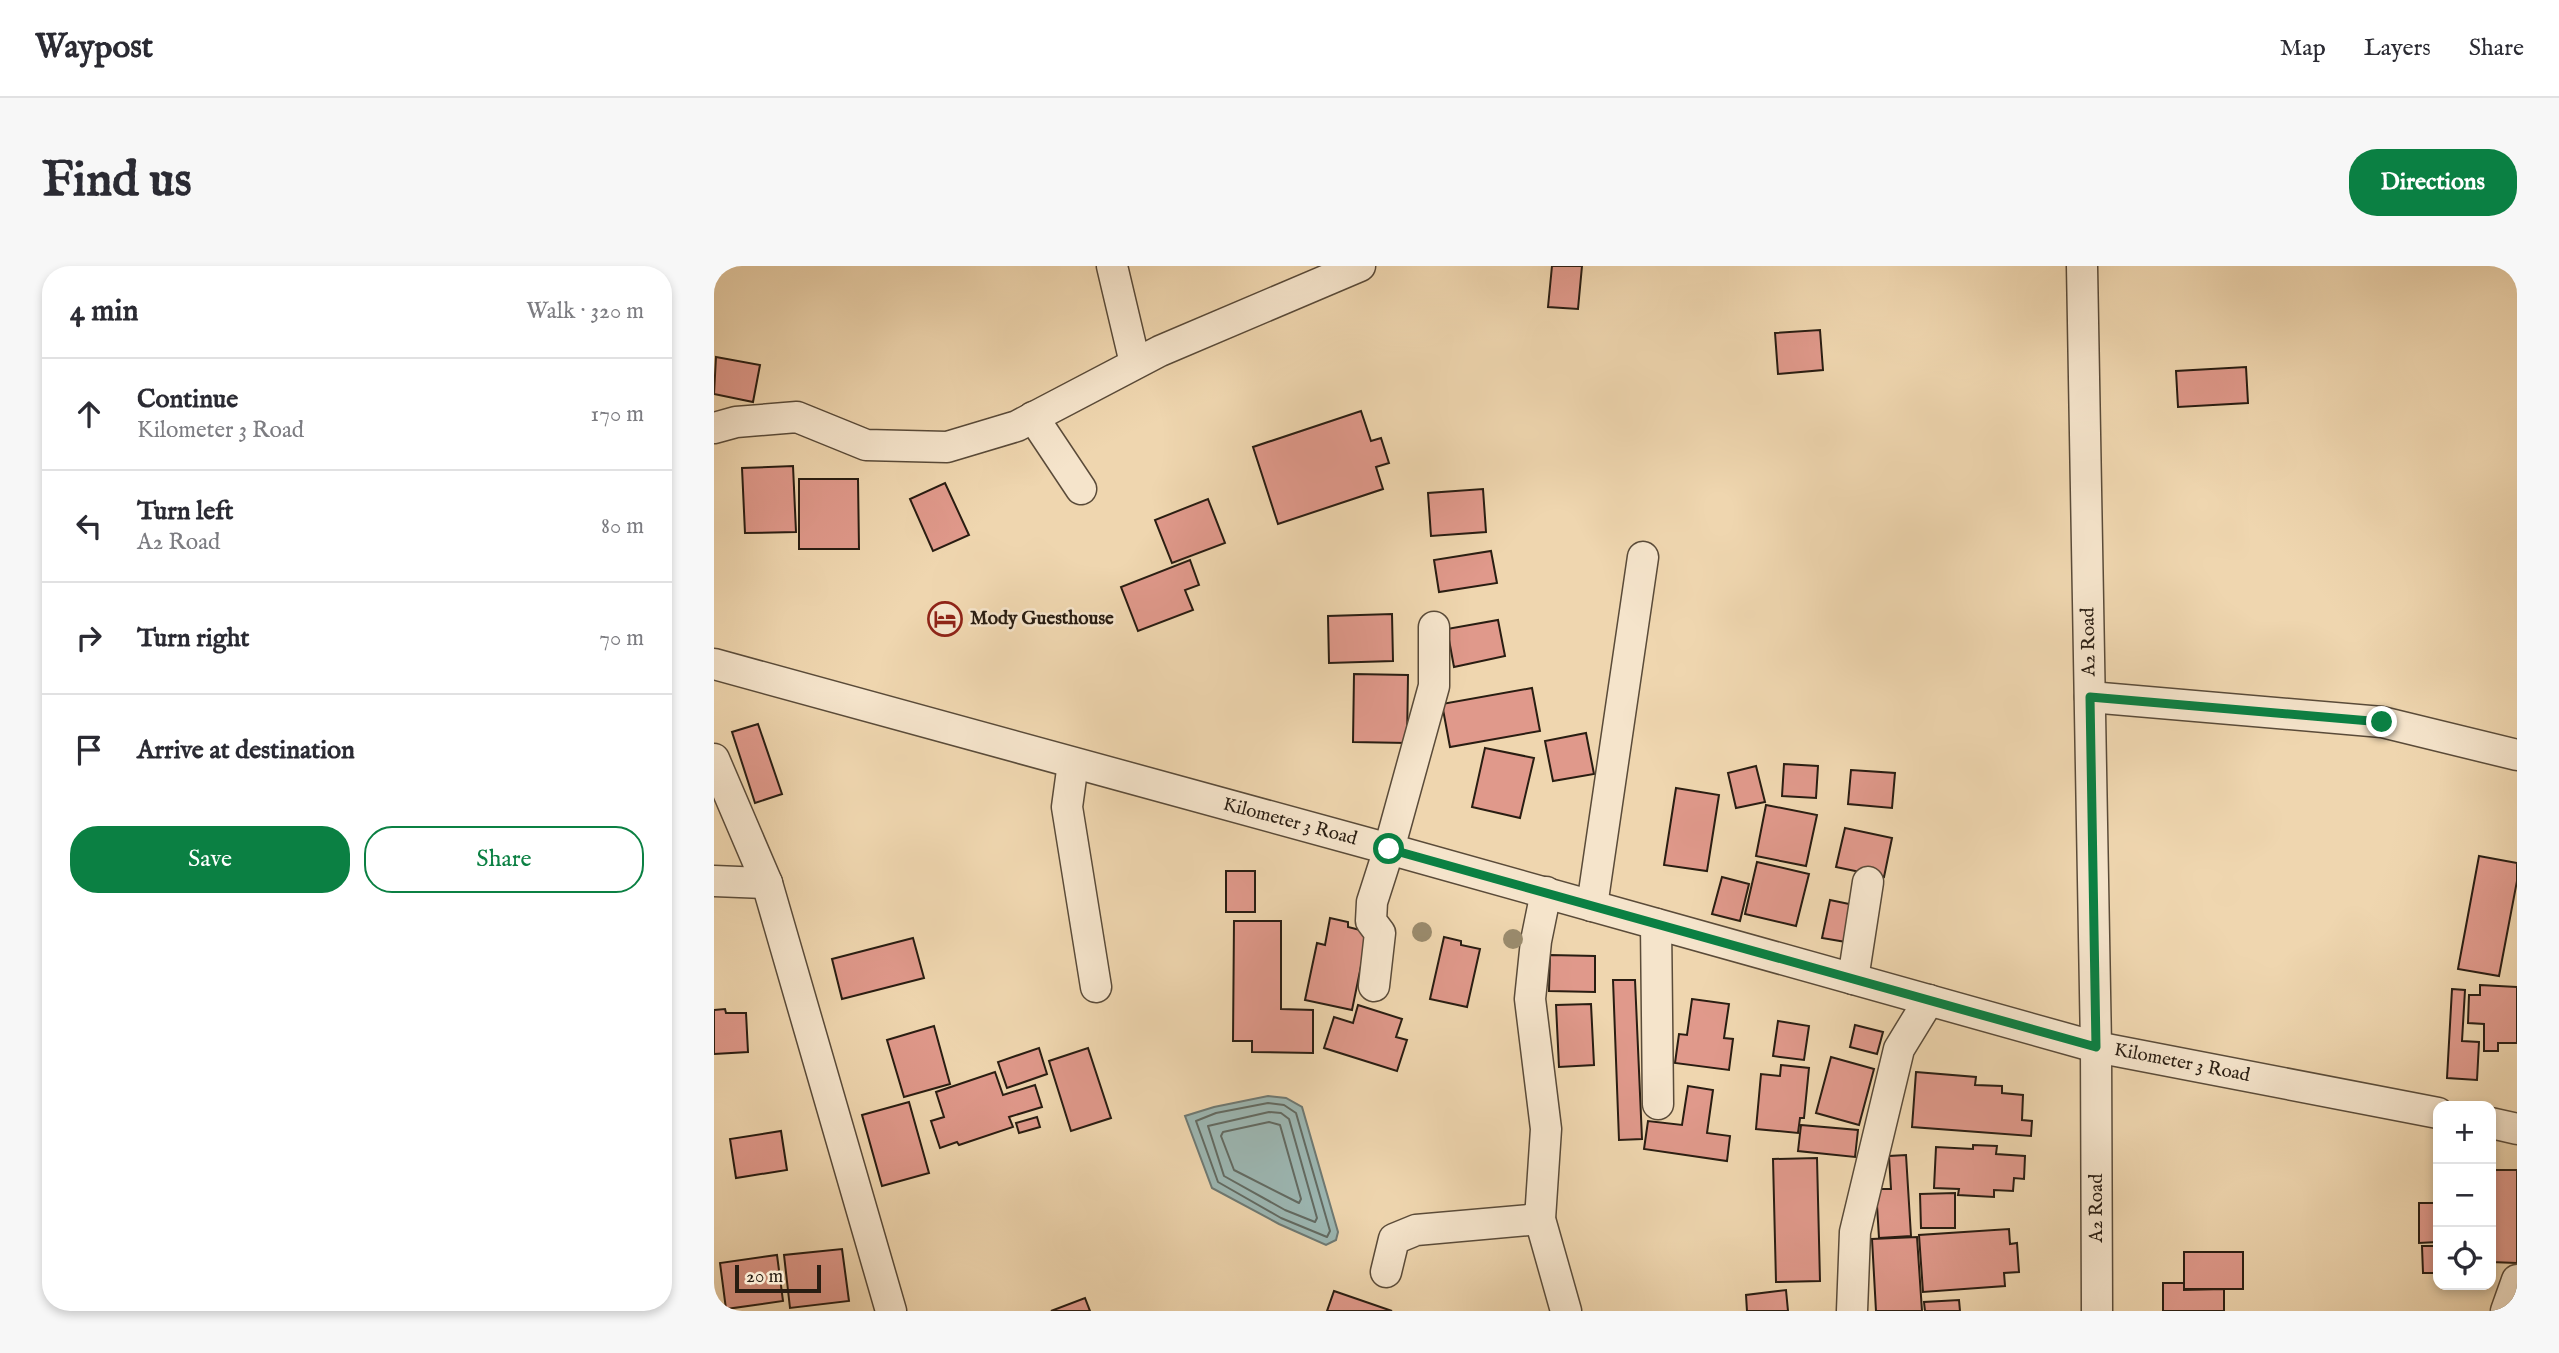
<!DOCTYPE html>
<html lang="en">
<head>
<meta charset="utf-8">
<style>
  :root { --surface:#fff; --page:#f7f7f7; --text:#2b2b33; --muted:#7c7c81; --line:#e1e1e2; --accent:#0b8043 }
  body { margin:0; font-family:"IM FELL English",serif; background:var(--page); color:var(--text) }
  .controls { position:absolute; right:21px; bottom:21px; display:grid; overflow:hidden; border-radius:14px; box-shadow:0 4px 10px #0003 }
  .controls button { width:63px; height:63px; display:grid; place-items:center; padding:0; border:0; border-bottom:2px solid var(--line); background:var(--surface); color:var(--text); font:35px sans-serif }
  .scale { position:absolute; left:21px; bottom:18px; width:86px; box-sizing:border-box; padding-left:7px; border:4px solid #291d12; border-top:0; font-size:19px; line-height:24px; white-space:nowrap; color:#291d12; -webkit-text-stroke:5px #f5e4cb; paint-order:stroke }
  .stop { position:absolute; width:21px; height:21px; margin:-16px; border:5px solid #0b8043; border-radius:50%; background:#fff }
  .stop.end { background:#0b8043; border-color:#fff; box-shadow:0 2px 7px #0008 }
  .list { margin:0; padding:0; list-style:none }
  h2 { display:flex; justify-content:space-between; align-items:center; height:91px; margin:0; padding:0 28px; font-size:30px }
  h2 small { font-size:23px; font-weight:400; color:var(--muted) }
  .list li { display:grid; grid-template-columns:46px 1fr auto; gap:21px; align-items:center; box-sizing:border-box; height:112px; padding:0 28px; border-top:2px solid var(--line) }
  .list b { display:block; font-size:26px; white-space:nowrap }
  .list p { margin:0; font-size:23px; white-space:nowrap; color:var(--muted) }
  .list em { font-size:23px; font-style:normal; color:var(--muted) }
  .actions { display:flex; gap:14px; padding:21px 28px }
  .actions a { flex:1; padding:16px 0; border:2px solid var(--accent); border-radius:28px; text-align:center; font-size:24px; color:var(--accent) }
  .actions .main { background:var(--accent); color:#fff }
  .icon { flex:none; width:38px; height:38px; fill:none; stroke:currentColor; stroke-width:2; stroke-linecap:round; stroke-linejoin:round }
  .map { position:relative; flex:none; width:1803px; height:1045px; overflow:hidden; border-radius:28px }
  header { display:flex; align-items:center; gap:42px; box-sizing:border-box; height:98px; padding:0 35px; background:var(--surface); border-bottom:2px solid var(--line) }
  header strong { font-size:33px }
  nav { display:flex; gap:38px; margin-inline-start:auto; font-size:24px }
  .intro { display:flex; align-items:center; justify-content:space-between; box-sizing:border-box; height:168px; padding:0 42px }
  h1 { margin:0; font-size:49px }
  .button { padding:18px 32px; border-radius:28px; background:var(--accent); color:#fff; font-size:24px; font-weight:700 }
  main { display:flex; gap:42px; padding:0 42px }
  aside { flex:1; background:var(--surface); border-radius:28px; box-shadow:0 4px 10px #0003 }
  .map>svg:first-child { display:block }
</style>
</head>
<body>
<header>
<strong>Waypost</strong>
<nav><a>Map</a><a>Layers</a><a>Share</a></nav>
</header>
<div class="intro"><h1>Find us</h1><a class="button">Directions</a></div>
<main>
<aside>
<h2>4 min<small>Walk · 320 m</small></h2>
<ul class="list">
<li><svg class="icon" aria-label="ahead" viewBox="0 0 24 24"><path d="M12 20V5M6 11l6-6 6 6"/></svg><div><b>Continue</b><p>Kilometer 3 Road</p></div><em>170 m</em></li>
<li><svg class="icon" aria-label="left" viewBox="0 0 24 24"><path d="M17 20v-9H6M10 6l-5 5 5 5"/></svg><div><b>Turn left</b><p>A2 Road</p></div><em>80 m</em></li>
<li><svg class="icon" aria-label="right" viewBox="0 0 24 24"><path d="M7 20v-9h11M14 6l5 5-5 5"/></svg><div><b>Turn right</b></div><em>70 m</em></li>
<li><svg class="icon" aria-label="arrive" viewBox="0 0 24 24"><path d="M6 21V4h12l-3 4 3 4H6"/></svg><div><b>Arrive at destination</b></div></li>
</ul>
<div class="actions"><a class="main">Save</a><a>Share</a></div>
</aside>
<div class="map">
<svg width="1803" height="1045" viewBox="0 0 1803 1045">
  <rect width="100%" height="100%" fill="#efd6af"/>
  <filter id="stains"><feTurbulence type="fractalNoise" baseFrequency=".00286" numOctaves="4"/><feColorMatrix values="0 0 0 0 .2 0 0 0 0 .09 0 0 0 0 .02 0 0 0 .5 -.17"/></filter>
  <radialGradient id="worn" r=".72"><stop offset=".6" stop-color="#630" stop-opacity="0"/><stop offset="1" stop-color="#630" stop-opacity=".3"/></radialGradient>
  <!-- water -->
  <path fill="#9cb7b3" stroke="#6e7973" stroke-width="2" d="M554,830l18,2 16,9 36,125 -2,8 -10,5 -47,-21 -67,-36 -27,-72 29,-9z"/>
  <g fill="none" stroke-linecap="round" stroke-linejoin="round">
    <!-- shore -->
    <g stroke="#626a62" stroke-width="2">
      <path d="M554,837l16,2 12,8 34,118 -3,6 -46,-19 -63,-36 -22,-61 20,-8z"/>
      <path d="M555,846l12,1 8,6 28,99 -2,4 -30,-12 -61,-34 -16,-50z"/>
      <path d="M555,856l11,3 21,74 -2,4 -65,-33 -13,-34 2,-4z"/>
    </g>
  </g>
  <!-- building -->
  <g fill="#e0998b" stroke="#291d12" stroke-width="2">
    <path d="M838,0h30l-4,43 -30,-2z"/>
    <path d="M1106,64l3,40 -45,4 -3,-41z"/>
    <path d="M2,91l44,8 -7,37 -39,-8z"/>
    <path d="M1532,101l2,36 -70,4 -2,-36z"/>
    <path d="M647,145l10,30 10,-3 8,25 -13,4 7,22 -105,35 -25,-77z"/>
    <path d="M79,200l3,66 -51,1 -3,-65z"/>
    <path d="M85,213h59l1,70h-60z"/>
    <path d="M231,217l24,52 -36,16 -23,-52z"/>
    <path d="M769,223l3,43 -55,4 -3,-43z"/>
    <path d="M494,233l17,44 -53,20 -17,-43z"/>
    <path d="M777,285l6,32 -58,9 -5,-32z"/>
    <path d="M476,294l9,25 -14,5 8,20 -55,21 -17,-44z"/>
    <path d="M678,348l1,47 -64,2 -1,-47z"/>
    <path d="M784,354l7,36 -51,11 -7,-38z"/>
    <path d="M640,408l54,1 -1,68 -54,-1z"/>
    <path d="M818,422l8,43 -90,16 -8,-43z"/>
    <path d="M44,458l24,70 -27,9 -23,-71z"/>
    <path d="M872,467l8,41 -41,7 -8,-40z"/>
    <path d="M771,482l49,10 -14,60 -48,-11z"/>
    <path d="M1070,498l34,2 -2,32 -34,-2z"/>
    <path d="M1042,500l9,36 -29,6 -8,-35z"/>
    <path d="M1137,504l44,3 -3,35 -44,-4z"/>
    <path d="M962,522l43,7 -12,76 -43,-6z"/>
    <path d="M1052,539l51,10 -11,51 -50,-10z"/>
    <path d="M1131,562l47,10 -8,39 -48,-10z"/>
    <path d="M1765,590l38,7v18l-18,95 -41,-7z"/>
    <path d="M1043,596l52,12 -13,52 -51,-12z"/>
    <rect x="512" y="605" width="29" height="41"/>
    <path d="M1008,611l27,7 -9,37 -28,-7z"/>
    <path d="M1116,634l24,5 -8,37 -24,-4z"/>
    <path d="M616,652l18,4v5l20,5 -16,78 -47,-10 12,-57 8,2z"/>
    <path d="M520,655h47v88l32,1v43l-61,-1v-11h-19z"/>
    <path d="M730,671l17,4v4l19,4 -13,58 -37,-8z"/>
    <path d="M199,672l11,40 -82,21 -10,-40z"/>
    <path d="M836,689l45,1v36l-46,-1z"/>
    <path d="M899,714h22l7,159 -23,1z"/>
    <path d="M1766,719l37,2v56h-19v8h-14v-27l-16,-1 1,-28h11z"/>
    <path d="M1738,723l13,1 -3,51 17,1 -2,38 -30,-2z"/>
    <path d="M978,733l37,5 -5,34 9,1 -4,31 -54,-7 4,-29 8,1z"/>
    <path d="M877,738l3,61 -35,2 -3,-62z"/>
    <path d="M644,739l44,14 -6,18 11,3 -10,31 -73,-23 10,-31 19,6z"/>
    <path d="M11,743l1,4h20l2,39 -34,2v-44z"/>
    <path d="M1064,755l31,5 -5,34 -31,-4z"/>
    <path d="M1141,759l28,7 -6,22 -27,-7z"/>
    <path d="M220,760l16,58 -46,13 -17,-57z"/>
    <path d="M325,782l8,26 -40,14 -9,-26z"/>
    <path d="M374,782l23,70 -40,13 -22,-70z"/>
    <path d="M1117,791l43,12 -15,56 -43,-12z"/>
    <path d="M1067,799l28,3 -5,50h-4l-2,15 -42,-4 5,-55 19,2z"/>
    <path d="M281,806l8,23 32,-10 7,22 -33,10 4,10 -54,18 -2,-3 -17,6 -9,-27 13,-4 -8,-25z"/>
    <path d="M1202,806l60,5 -1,8 27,1v7l21,2 -1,25 10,1 -1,15 -119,-9z"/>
    <path d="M974,820l25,4 -6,43 23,3 -3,25 -83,-12 4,-28 34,4z"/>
    <path d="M195,836l20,71 -47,13 -20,-71z"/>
    <path d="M323,851l3,10 -21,6 -3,-10z"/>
    <path d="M1087,859l57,5 -3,27 -57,-6z"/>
    <path d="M67,865l6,39 -51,8 -6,-39z"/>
    <path d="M1259,879l24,1 -1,8 29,2 -1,23 -10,-1 -1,13 -19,-1v7l-36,-2 1,-6 -25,-1 2,-41 37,2z"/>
    <path d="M1192,889l5,81 -32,2 -3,-49h15l-2,-33z"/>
    <path d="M1103,892l3,123 -44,1 -3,-123z"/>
    <path d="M1777,904h26v93l-26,-1z"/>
    <path d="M1241,927v35h-34l-1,-34z"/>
    <path d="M1705,937h18v39l-18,1z"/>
    <path d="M1295,963l1,15 7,-1 2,29 -15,1 1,13 -82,6 -4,-57z"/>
    <path d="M1203,971l5,74h-46l-4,-72z"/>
    <path d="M1708,980h16v27h-15z"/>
    <path d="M128,983l7,52 -59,7 -6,-53z"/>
    <rect x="1470" y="986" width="59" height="37"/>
    <path d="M63,989l6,46 -57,8 -6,-46z"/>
    <path d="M1449,1017h21v7l40,-1v22h-61z"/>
    <path d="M1072,1024l2,21h-41l-1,-16z"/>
    <path d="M620,1025l58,20h-65z"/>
    <path d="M371,1032l5,13h-39z"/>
    <path d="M1245,1034l1,11h-35l-1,-9z"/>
  </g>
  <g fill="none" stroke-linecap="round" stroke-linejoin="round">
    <!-- minor casing -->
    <g stroke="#5a4b39" stroke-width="33">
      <g id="minor">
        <path d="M398,0l23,97"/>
        <path d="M1368,0l14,781 1,264"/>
        <path d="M319,151l48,72"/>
        <path d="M0,162l22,-6 61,-5 69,28 81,2 70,-21 143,-75 200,-85"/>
        <path d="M0,398l675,185 707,198 342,66"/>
        <path d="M1376,431l292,25 135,33"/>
        <path d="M0,493l53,124 124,428"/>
        <path d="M359,497l-6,44 29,180"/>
        <path d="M0,615l53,2"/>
        <path d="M832,626l-10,49 -6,58 16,130 -6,90 26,92"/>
        <path d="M878,640l51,-349"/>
        <path d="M942,658l2,180"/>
        <path d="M1139,713l15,-97"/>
        <path d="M660,720l6,-53 -9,-12 1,-19 17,-53 45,-163v-59"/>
        <path d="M1777,857l26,6"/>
        <path d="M672,1006l8,-33 22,-9 124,-11"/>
        <path d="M1138,1045l3,-79 44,-183 30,-49"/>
        <path d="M1792,1045l11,-31"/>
      </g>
    </g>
    <!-- minor -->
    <use href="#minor" stroke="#f5e4cb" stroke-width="30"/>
  </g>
  <!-- trees -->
  <g fill="#9a8b6d">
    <circle cx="708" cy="666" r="10"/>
    <circle cx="799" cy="673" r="10"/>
  </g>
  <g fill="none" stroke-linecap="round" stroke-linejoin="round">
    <!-- route -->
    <path stroke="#0b8043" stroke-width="9" d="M675,583l707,198 -6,-350 292,25"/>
  </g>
  <!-- icons -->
  <defs>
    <g id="hotel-ring" transform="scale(1.75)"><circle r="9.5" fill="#f5e4cb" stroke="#8f2418" stroke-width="1.5"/><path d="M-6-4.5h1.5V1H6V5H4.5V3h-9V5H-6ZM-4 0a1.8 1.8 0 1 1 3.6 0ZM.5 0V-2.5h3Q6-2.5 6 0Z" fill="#8f2418"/></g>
  </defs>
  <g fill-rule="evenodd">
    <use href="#hotel-ring" x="231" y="353"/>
  </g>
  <g text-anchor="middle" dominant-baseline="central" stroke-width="5" stroke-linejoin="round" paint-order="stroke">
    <!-- poi labels -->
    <g font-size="19" font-weight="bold" fill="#291d12" stroke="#f5e4cb" text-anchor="start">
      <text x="256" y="353">Mody Guesthouse</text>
    </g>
    <!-- street labels -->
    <g font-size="19" fill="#291d12" stroke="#f5e4cb">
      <text transform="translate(1375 376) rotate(-91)">A2 Road</text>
      <text transform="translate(576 556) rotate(15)">Kilometer 3 Road</text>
      <text transform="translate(1468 797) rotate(11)">Kilometer 3 Road</text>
      <text transform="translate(1383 942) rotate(-90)">A2 Road</text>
    </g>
  </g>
  <rect width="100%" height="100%" filter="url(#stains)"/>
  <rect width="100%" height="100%" fill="url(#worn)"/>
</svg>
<div class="controls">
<button>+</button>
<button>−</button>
<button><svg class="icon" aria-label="locate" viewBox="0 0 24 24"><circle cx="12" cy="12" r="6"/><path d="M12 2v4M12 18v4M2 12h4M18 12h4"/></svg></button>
</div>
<div class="scale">20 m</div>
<div class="stop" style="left:675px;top:583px"></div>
<div class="stop end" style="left:1668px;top:456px"></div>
</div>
</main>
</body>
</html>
